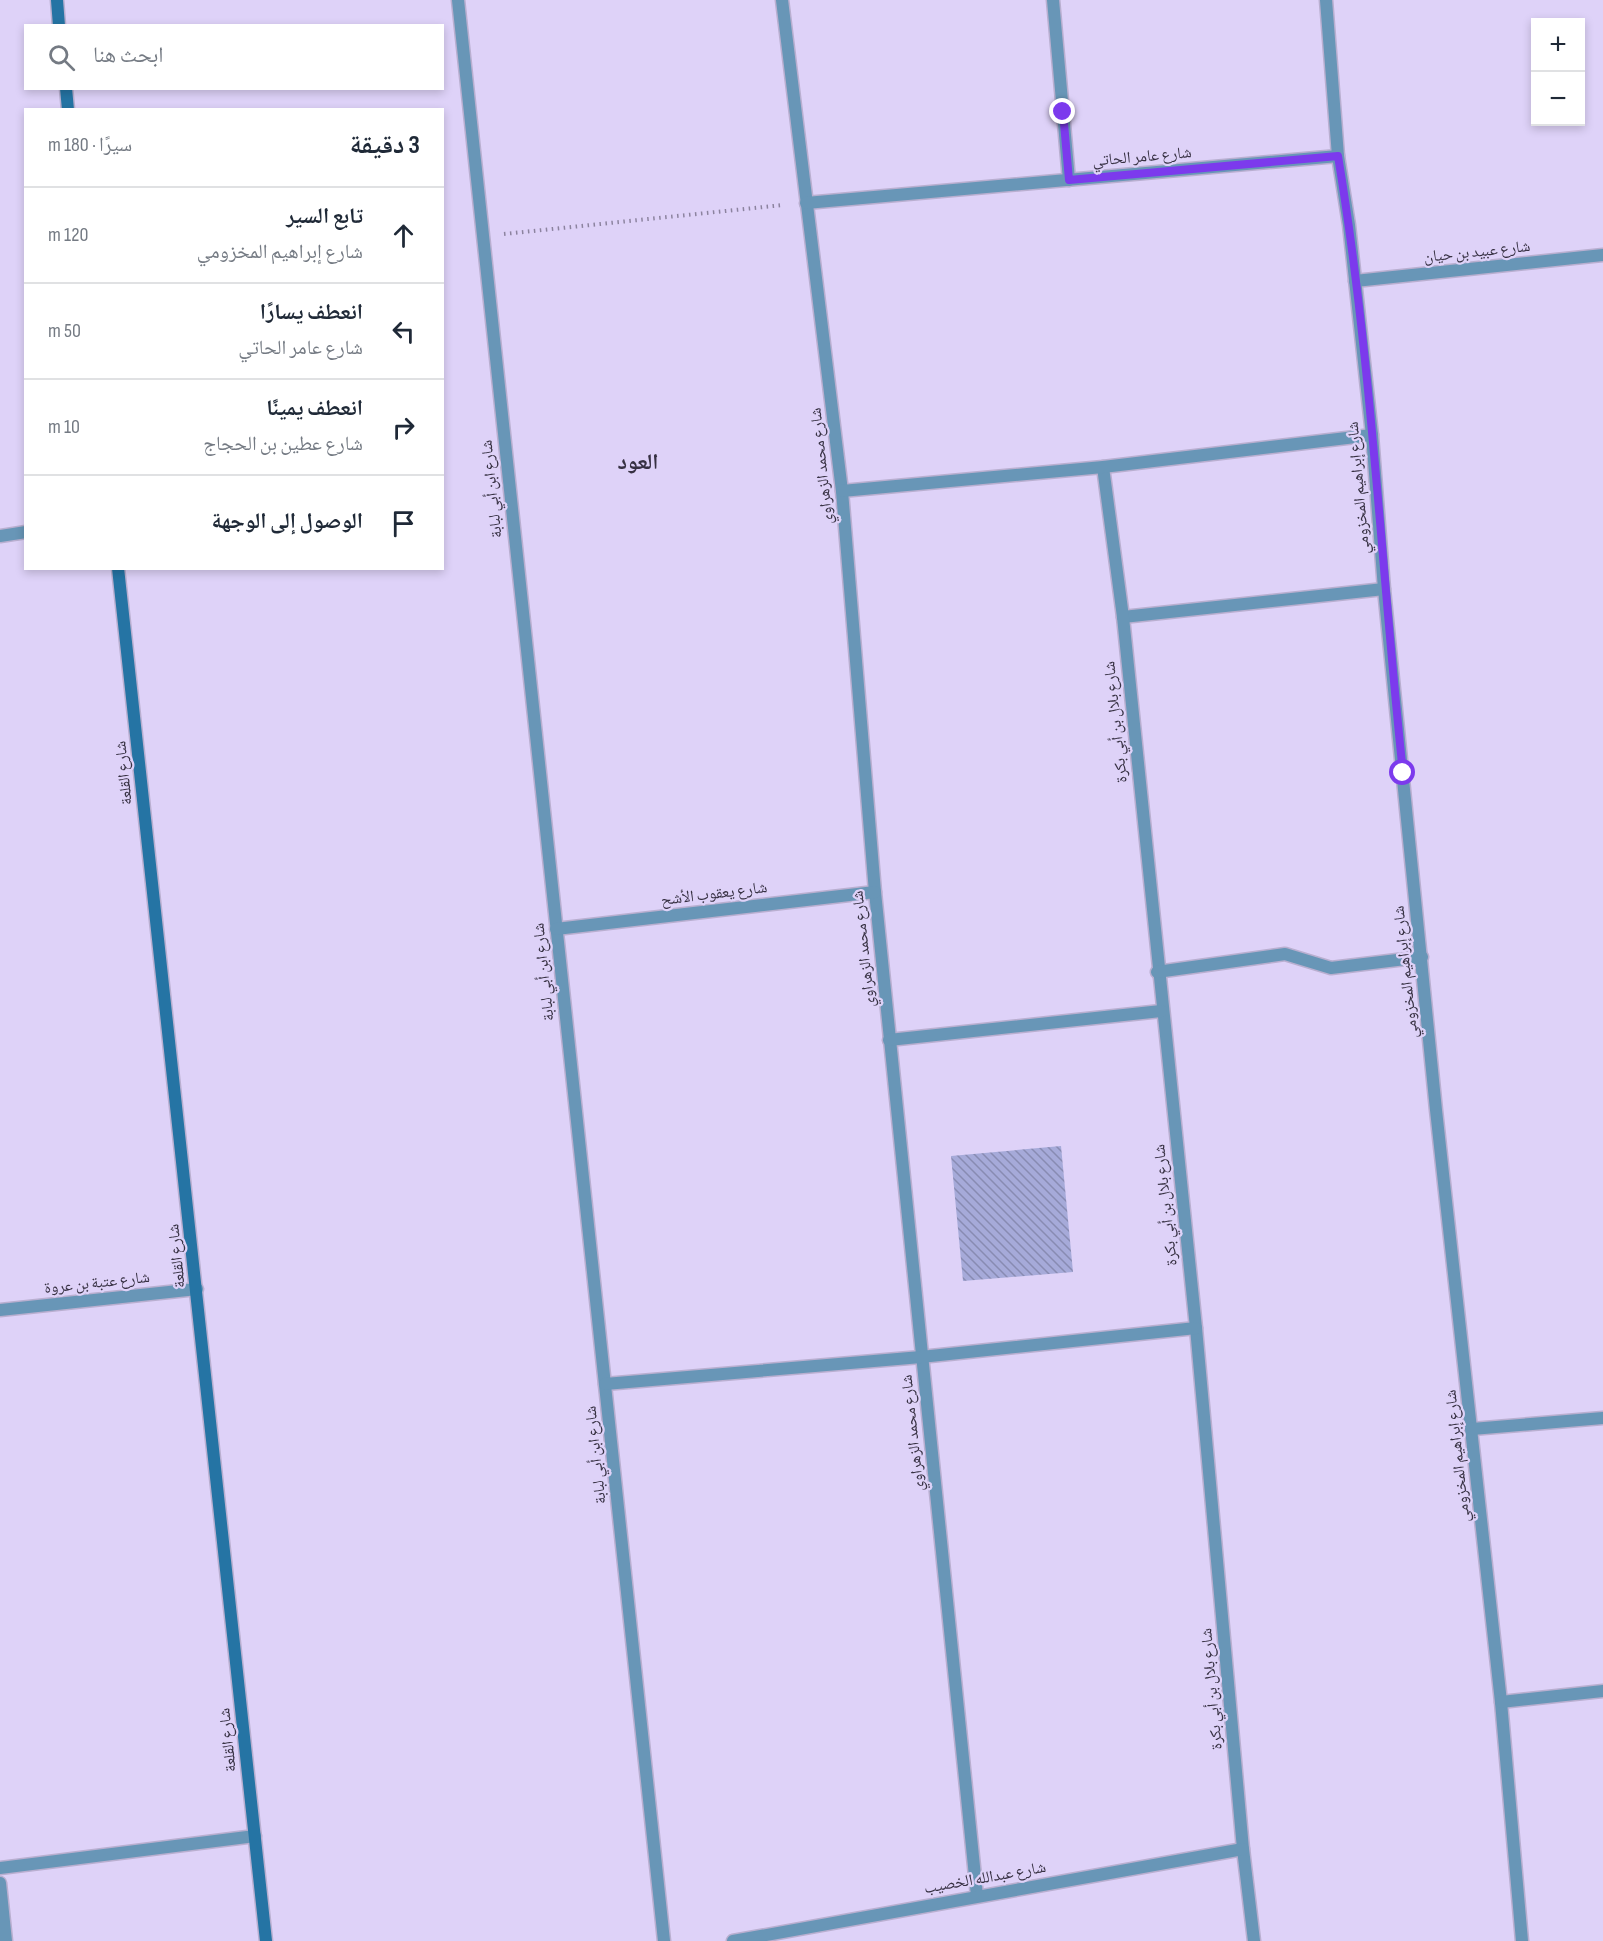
<!DOCTYPE html>
<html lang="ar">
<head>
<meta charset="utf-8">
<style>
  :root { --surface:#fff; --page:#f6f6f7; --text:#1f2937; --muted:#747a83; --line:#e0e1e3 }
  body { margin:0; font-family:"Sofia Sans Condensed","Noto Naskh Arabic",sans-serif; background:var(--page); color:var(--text); direction:rtl }
  .controls { position:absolute; right:18px; top:18px; display:grid; overflow:hidden; border-radius:0px; box-shadow:0 3px 9px #0003 }
  .controls button { width:54px; height:54px; display:grid; place-items:center; padding:0; border:0; border-bottom:2px solid var(--line); background:var(--surface); color:var(--text); font:30px sans-serif }
  .stop { position:absolute; width:18px; height:18px; margin:-14px; border:4px solid #7c3aed; border-radius:50%; background:#fff }
  .stop.end { background:#7c3aed; border-color:#fff; box-shadow:0 2px 6px #0008 }
  .list { margin:0; padding:0; list-style:none }
  h2 { display:flex; justify-content:space-between; align-items:center; height:78px; margin:0; padding:0 24px; font-size:26px }
  h2 small { font-size:20px; font-weight:400; color:var(--muted) }
  .list li { display:grid; grid-template-columns:39px 1fr auto; gap:18px; align-items:center; box-sizing:border-box; height:96px; padding:0 24px; border-top:2px solid var(--line) }
  .list b { display:block; font-size:22px; white-space:nowrap }
  .list p { margin:0; font-size:20px; white-space:nowrap; color:var(--muted) }
  .list em { font-size:20px; font-style:normal; color:var(--muted) }
  .icon { flex:none; width:33px; height:33px; fill:none; stroke:currentColor; stroke-width:2; stroke-linecap:round; stroke-linejoin:round }
  .map { position:relative; flex:none; width:1603px; height:1941px; overflow:hidden; direction:ltr }
  .search { position:absolute; background:var(--surface); box-shadow:0 3px 9px #0003; left:24px; top:24px; width:420px; height:66px; display:flex; align-items:center; gap:15px; box-sizing:border-box; padding:0 21px; border-radius:0px; color:var(--muted); font-size:22px }
  .panel { position:absolute; background:var(--surface); box-shadow:0 3px 9px #0003; left:24px; top:108px; width:420px; height:462px; border-radius:0px; direction:rtl }
  .map>svg:first-child { display:block }
</style>
</head>
<body>
<div class="map">
<svg width="1603" height="1941" viewBox="0 0 1603 1941">
  <defs>
    <pattern id="building-back-hatch" width="6" height="6" patternUnits="userSpaceOnUse" patternTransform="scale(1.5)"><rect width="6" height="6" fill="#a6aad9"/><path d="M-1 5l2 2M0 0l6 6M5-1l2 2" fill="none" stroke="#888bb2"/></pattern>
  </defs>
  <rect width="100%" height="100%" fill="#ded2f8"/>
  <!-- building -->
  <path fill="url(#building-back-hatch)" d="M1061,1146l12,126 -110,9 -12,-125z"/>
  <g fill="none" stroke-linecap="round" stroke-linejoin="round">
    <!-- lane casing -->
    <g stroke="#b9afd0" stroke-width="15">
      <path id="lane" d="M1123,617l261,-28"/>
    </g>
    <!-- street casing -->
    <g stroke="#b9afd0" stroke-width="15">
      <g id="street">
        <path d="M458,0l206,1941"/>
        <path d="M782,0l60,491 33,401 102,1004"/>
        <path d="M1053,0l16,180"/>
        <path d="M1326,0l12,156 11,69 23,210 12,154 52,521 65,592 21,239"/>
        <path d="M806,203l532,-47"/>
        <path d="M1355,281l248,-26"/>
        <path d="M1103,467l20,150 73,711 47,521 11,92"/>
        <path d="M842,491l261,-24 269,-32"/>
        <path d="M0,536l26,-4"/>
        <path d="M556,929l319,-37"/>
        <path d="M1157,972l128,-18 46,14 91,-11"/>
        <path d="M889,1040l272,-29"/>
        <path d="M0,1310l197,-21"/>
        <path d="M605,1384l316,-27 275,-29"/>
        <path d="M1472,1429l131,-11"/>
        <path d="M1501,1702l102,-11"/>
        <path d="M0,1868l255,-32"/>
        <path d="M0,1883l6,58"/>
        <path d="M733,1941l510,-92"/>
      </g>
    </g>
    <!-- secondary casing -->
    <g stroke="#b9afd0" stroke-width="15">
      <g id="secondary">
        <path d="M57,0l2,26"/>
        <path d="M66,88l2,22"/>
        <path d="M118,568l148,1373"/>
      </g>
    </g>
    <!-- path -->
    <path stroke="#8c839f" stroke-width="4" stroke-dasharray="1.5 4.5" stroke-linecap="butt" d="M504,234l279,-29"/>
    <!-- lane -->
    <use href="#lane" stroke="#6896b7" stroke-width="12"/>
    <!-- street -->
    <use href="#street" stroke="#6896b7" stroke-width="12"/>
    <!-- secondary -->
    <use href="#secondary" stroke="#2574a4" stroke-width="12"/>
  </g>
  <g fill="none" stroke-linecap="round" stroke-linejoin="round">
    <!-- route -->
    <path stroke="#7c3aed" stroke-width="8" d="M1063,112l6,68 269,-24c34,204 43,412 65,617"/>
  </g>
  <g text-anchor="middle" dominant-baseline="central" stroke-width="4.5" stroke-linejoin="round" paint-order="stroke">
    <!-- street labels -->
    <g font-size="16" fill="#373143" stroke="#ded2f8">
      <text transform="translate(1142 157) rotate(-5)">شارع عامر الحاتي</text>
      <text transform="translate(1477 252) rotate(-6)">شارع عبيد بن حيان</text>
      <text transform="translate(822 466) rotate(-96)">شارع محمد الزهراوي</text>
      <text transform="translate(1359 488) rotate(-95)">شارع إبراهيم المخزومي</text>
      <text transform="translate(492 489) rotate(-96)">شارع ابن أبي لبابة</text>
      <text transform="translate(1116 722) rotate(-96)">شارع بلال بن أبي بكرة</text>
      <text transform="translate(124 773) rotate(-96)">شارع القلعة</text>
      <text transform="translate(714 894) rotate(-7)">شارع يعقوب الأشح</text>
      <text transform="translate(864 949) rotate(-96)">شارع محمد الزهراوي</text>
      <text transform="translate(544 972) rotate(-96)">شارع ابن أبي لبابة</text>
      <text transform="translate(1406 972) rotate(-96)">شارع إبراهيم المخزومي</text>
      <text transform="translate(1166 1205) rotate(-96)">شارع بلال بن أبي بكرة</text>
      <text transform="translate(177 1256) rotate(-96)">شارع القلعة</text>
      <text transform="translate(97 1283) rotate(-6)">شارع عتبة بن عروة</text>
      <text transform="translate(913 1433) rotate(-96)">شارع محمد الزهراوي</text>
      <text transform="translate(596 1455) rotate(-96)">شارع ابن أبي لبابة</text>
      <text transform="translate(1458 1456) rotate(-96)">شارع إبراهيم المخزومي</text>
      <text transform="translate(1212 1689) rotate(-95)">شارع بلال بن أبي بكرة</text>
      <text transform="translate(228 1740) rotate(-96)">شارع القلعة</text>
      <text transform="translate(985 1878) rotate(-10)">شارع عبدالله الخصيب</text>
    </g>
    <!-- district labels -->
    <g font-size="22" font-weight="bold" fill="#373143" stroke="#ded2f8">
      <text x="638" y="462">العود</text>
    </g>
  </g>
</svg>
<div class="controls">
<button>+</button>
<button>−</button>
</div>
<div class="stop" style="left:1403px;top:773px"></div>
<div class="stop end" style="left:1063px;top:112px"></div>
<div class="search"><svg class="icon" aria-label="search" viewBox="0 0 24 24"><circle cx="10" cy="10" r="6"/><path d="M15 15l6 6"/></svg>ابحث هنا</div>
<section class="panel">
<h2>3 دقيقة<small>سيرًا · 180 m</small></h2>
<ul class="list">
<li><svg class="icon" aria-label="ahead" viewBox="0 0 24 24"><path d="M12 20V5M6 11l6-6 6 6"/></svg><div><b>تابع السير</b><p>شارع إبراهيم المخزومي</p></div><em>120 m</em></li>
<li><svg class="icon" aria-label="left" viewBox="0 0 24 24"><path d="M17 20v-9H6M10 6l-5 5 5 5"/></svg><div><b>انعطف يسارًا</b><p>شارع عامر الحاتي</p></div><em>50 m</em></li>
<li><svg class="icon" aria-label="right" viewBox="0 0 24 24"><path d="M7 20v-9h11M14 6l5 5-5 5"/></svg><div><b>انعطف يمينًا</b><p>شارع عطين بن الحجاج</p></div><em>10 m</em></li>
<li><svg class="icon" aria-label="arrive" viewBox="0 0 24 24"><path d="M6 21V4h12l-3 4 3 4H6"/></svg><div><b>الوصول إلى الوجهة</b></div></li>
</ul>
</section>
</div>
</body>
</html>
